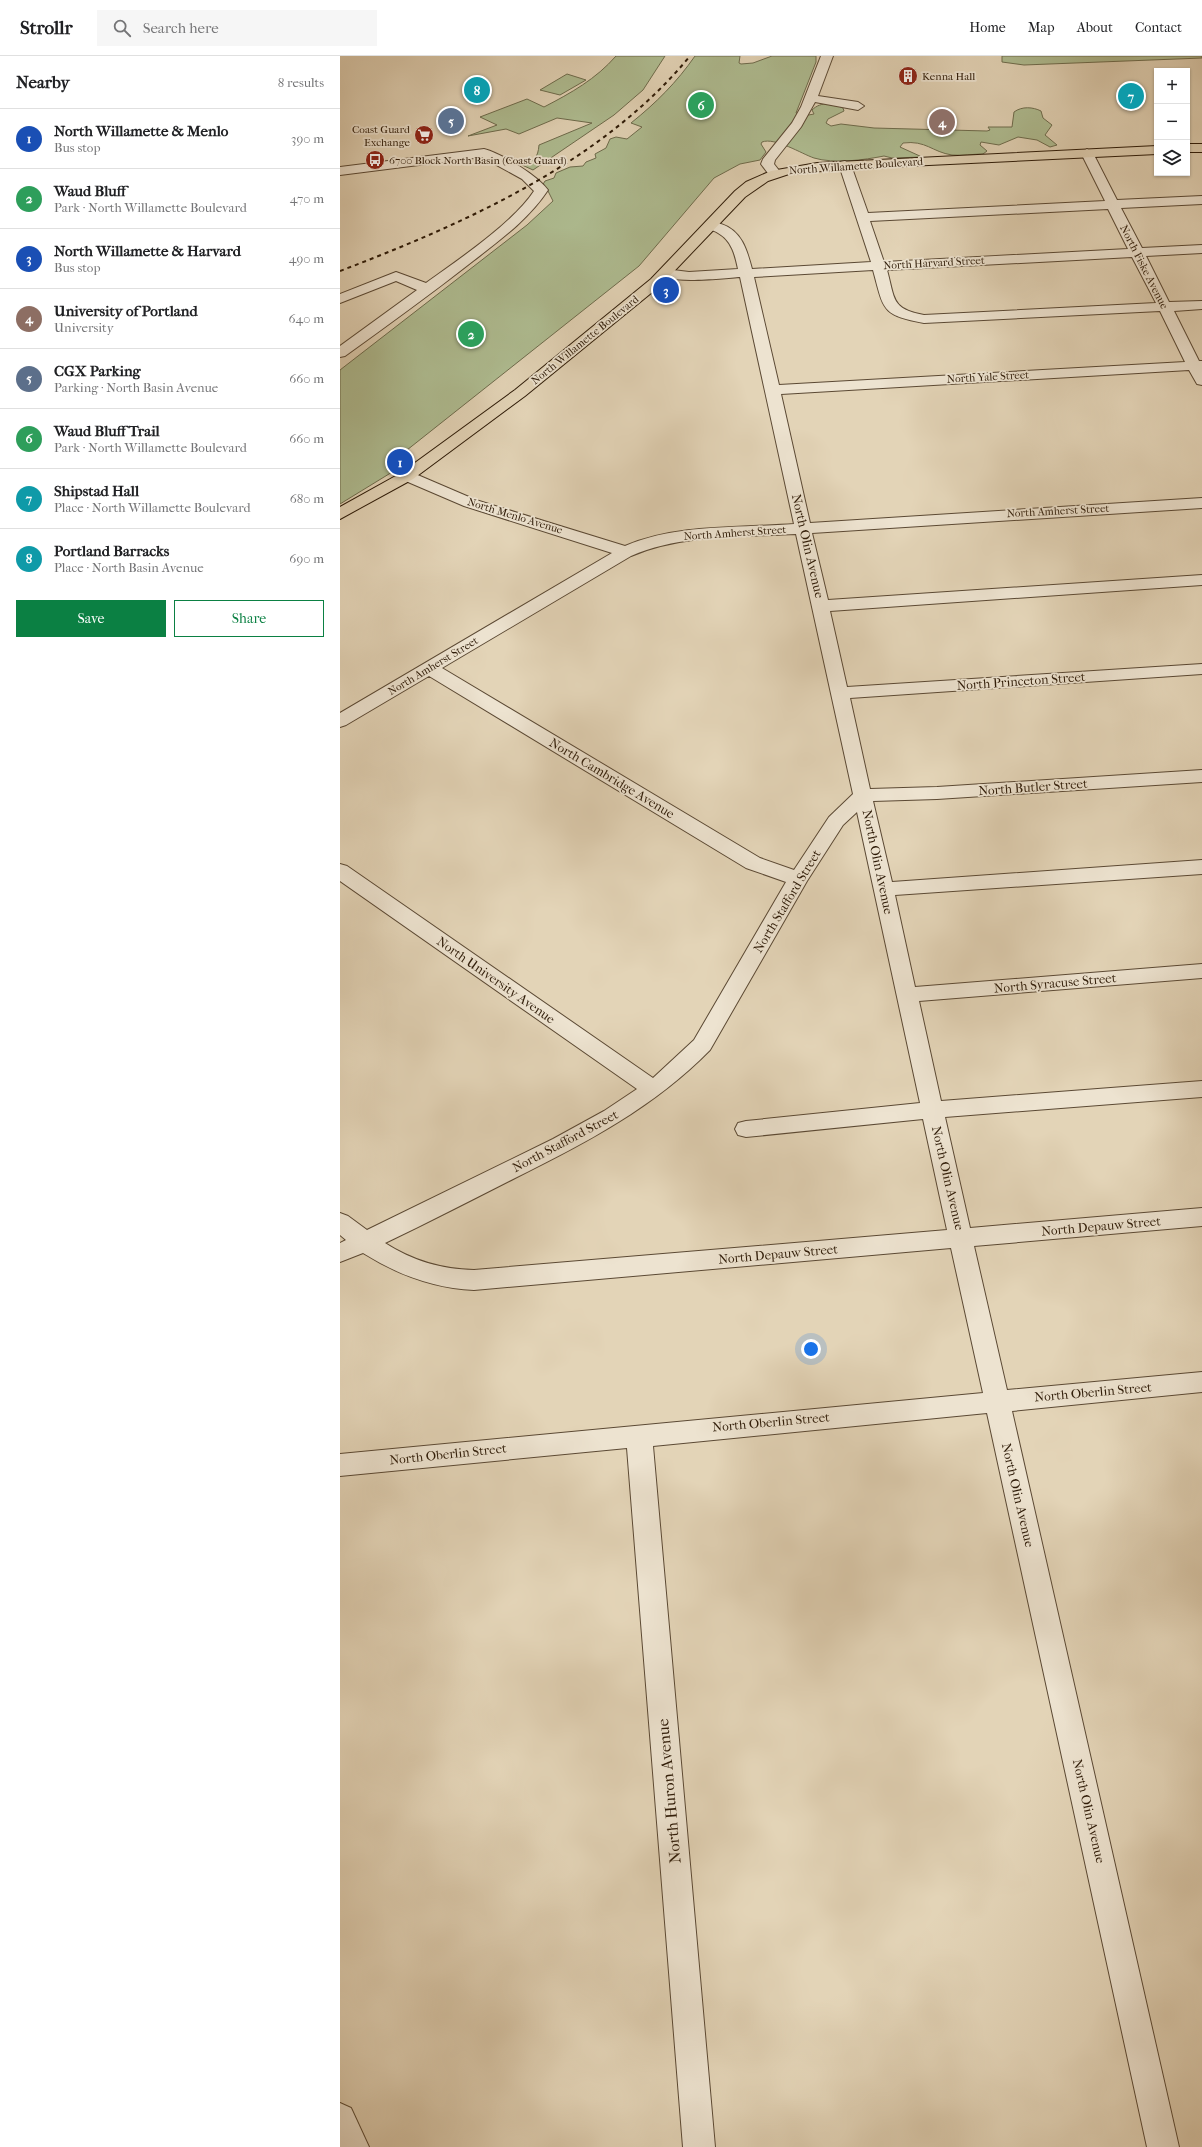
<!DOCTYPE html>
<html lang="en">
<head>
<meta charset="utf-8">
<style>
  :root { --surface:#fff; --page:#f6f6f6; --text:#202124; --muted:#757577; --line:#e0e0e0; --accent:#0b8043 }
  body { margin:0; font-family:"IM FELL French Canon",serif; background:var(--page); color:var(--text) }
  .controls { position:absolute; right:12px; top:12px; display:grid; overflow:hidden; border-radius:0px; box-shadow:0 1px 3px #0004 }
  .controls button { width:36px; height:36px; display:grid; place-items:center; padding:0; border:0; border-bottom:1px solid var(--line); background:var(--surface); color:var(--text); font:20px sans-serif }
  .you { position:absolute; left:471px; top:1293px; width:14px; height:14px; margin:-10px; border:3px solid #fff; border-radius:50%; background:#1a73e8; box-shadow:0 0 0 6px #1a73e833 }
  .badge { display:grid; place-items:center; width:26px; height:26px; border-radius:50%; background:var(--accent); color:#fff; font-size:13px; font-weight:700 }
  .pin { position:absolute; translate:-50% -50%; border:2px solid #fff; box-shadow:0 1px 4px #0006 }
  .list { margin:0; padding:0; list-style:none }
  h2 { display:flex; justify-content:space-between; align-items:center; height:52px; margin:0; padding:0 16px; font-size:17px }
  h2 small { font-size:13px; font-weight:400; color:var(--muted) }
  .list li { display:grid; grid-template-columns:26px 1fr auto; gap:12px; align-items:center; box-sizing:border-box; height:60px; padding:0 16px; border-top:1px solid var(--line) }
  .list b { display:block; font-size:15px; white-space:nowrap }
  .list p { margin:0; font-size:13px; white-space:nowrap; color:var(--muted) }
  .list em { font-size:13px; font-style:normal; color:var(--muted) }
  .actions { display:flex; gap:8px; padding:12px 16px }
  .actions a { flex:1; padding:9px 0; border:1px solid var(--accent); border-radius:0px; text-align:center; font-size:14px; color:var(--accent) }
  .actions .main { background:var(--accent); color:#fff }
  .icon { flex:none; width:22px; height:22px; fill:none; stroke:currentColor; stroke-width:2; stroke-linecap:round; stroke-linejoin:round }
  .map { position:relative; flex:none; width:862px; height:2091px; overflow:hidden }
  header { display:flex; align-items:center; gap:24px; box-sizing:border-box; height:56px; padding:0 20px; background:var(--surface); border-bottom:1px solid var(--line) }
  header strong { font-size:19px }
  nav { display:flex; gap:22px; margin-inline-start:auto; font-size:14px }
  .search { width:280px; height:36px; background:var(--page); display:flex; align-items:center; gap:10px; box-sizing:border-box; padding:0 14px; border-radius:0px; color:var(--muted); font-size:15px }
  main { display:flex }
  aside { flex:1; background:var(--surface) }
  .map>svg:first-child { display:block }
</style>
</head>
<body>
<header>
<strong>Strollr</strong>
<div class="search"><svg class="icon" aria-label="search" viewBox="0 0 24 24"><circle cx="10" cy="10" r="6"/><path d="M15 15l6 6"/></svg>Search here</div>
<nav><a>Home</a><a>Map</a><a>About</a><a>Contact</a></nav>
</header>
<main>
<aside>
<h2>Nearby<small>8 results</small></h2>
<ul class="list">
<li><span class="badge" style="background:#1a4fb4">1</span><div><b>North Willamette &amp; Menlo</b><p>Bus stop</p></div><em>390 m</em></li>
<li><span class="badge" style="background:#2e9e5b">2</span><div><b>Waud Bluff</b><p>Park · North Willamette Boulevard</p></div><em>470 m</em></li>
<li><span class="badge" style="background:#1a4fb4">3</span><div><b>North Willamette &amp; Harvard</b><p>Bus stop</p></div><em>490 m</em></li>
<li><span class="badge" style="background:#8d6e63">4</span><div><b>University of Portland</b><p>University</p></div><em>640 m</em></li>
<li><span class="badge" style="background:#5c6f8a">5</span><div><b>CGX Parking</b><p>Parking · North Basin Avenue</p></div><em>660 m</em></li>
<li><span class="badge" style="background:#2e9e5b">6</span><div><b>Waud Bluff Trail</b><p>Park · North Willamette Boulevard</p></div><em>660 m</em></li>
<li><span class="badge" style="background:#0f9aa8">7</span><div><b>Shipstad Hall</b><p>Place · North Willamette Boulevard</p></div><em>680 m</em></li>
<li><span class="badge" style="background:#0f9aa8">8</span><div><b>Portland Barracks</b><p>Place · North Basin Avenue</p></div><em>690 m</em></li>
</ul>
<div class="actions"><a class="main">Save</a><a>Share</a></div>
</aside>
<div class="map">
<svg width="862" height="2091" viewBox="0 0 862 2091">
  <rect width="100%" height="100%" fill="#e3d4b7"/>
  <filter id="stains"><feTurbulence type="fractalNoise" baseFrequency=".005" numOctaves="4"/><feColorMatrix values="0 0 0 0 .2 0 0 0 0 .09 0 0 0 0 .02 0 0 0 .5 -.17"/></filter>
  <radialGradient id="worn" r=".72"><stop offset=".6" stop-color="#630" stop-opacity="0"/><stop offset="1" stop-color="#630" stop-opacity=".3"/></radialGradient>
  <!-- green -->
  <g fill="#afbd92" stroke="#6e6c4d">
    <path d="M276,0h49l-22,34 -29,25 -81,55 -11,-5c12,-4 16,-7 17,-20l53,-22 -35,-5 -38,16 -13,-5 -38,7 29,-11 -17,-8 47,-18 17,8c27,-14 52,-28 72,-51z"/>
    <path d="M355,0h45l-1,7 2,1 12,-1 19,-7h44v6l-20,51 7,3 11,-2 -2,-4c9,-9 22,-7 31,-2l1,3 -16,8 -2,4 5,3 10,-2 33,4 113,3 3,-1 -2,-3h24l2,-15c8,-6 19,-5 27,-1l2,7 9,7 -7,10 12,10 -7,2 -13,-7 -19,-3 -19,8 -18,-3 -1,3 7,6 -4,3c-10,0 -21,2 -31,1 -20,-3 -26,-15 -49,-12l-3,4 22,10 -30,1 -8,-2c-20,4 -50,8 -70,2 -12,-4 -39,-21 -52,-16l-1,2 5,8 -6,8 -20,4 -26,14 -75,88 -232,184 3,6 -8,10 -62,38v-134l187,-145 26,-24 -6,-12 -5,-3 3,-5 9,-3 2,-5 14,-6 13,-1 3,-4 10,-4 -1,-4 11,-6 4,-9 6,-2 11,2 15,-12 -11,-4c25,-20 46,-41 64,-67z"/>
    <path d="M662,0h200v2l-178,7 -22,-3z"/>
    <path d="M227,18l19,6 -26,15 -20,-5z"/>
  </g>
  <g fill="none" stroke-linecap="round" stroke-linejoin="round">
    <!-- minor casing -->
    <g stroke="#5b4934" stroke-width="2">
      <g id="minor">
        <path d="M481,0h12l-15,40 40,6 6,4 -6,4 -43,-8 -14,25 -26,33 -1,4 7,9 -6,4 -5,-1 -9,-12 2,-5 29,-36 9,-16z"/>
        <path d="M144,93c18,5 53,26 64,41 -19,29 -48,50 -75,71 -42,33 -85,64 -128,95l-5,1v-11l77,-56 -21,-9 -56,22v-9l56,-22 30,11c32,-23 87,-60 108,-92l-12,-12 -40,-22 -142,18v-8z"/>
        <path d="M747,93l6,4 24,47 85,-4v8l-81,4 21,40 60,-3v8l-56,3 23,46 33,-1v8l-28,2 25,50h3v24l-5,-1 -8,-14 -408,24 29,129 392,-25v10l-390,25 16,67 374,-25v10l-372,26 17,76 355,-23v10l-352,24 20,91 67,-2 265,-17v12l-265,17 -64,2 19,81 310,-22v14l-307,21 20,92 287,-23v14l-283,23 22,100 261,-20v16l-257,20 25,111 232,-20v18l-228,20 33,144 195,-18v20l-190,19 167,736h-32l-160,-734 -334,33 62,701h-32l-56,-699 -287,28v-22l643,-61 -32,-145 -477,42c-41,-2 -76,-15 -111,-37l-23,9v-19l6,-3 -6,-5v-22l8,3 19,14 186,-91 51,-28 33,-22 -297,-208v-17l7,2 306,212 41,-38 92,-158 -40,-14 -317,-192 -83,49 -6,2v-14l272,-160 -148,-47 -63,-27 -2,-3 2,-3h12l63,27 149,46c51,-22 114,-18 169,-22l-54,-247c-15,1 -74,8 -82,-4l7,-4 24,3 49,-3c-3,-14 -6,-28 -20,-36 -4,-3 -10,-3 -14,-8l2,-3c6,-1 10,0 15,2 21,7 26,26 31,45l119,-7 -32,-97 1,-3 5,-1 6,4 17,48 237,-12 -24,-48zM768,153l20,40 -244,13 -14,-41zM792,201l24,46 -232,12c-33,-6 -29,-16 -37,-45zM533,214c11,40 8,45 51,53l236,-12 25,51 -406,23 -25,-108zM456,478l57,260 -24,23 -35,53 -34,-12 -318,-190 189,-112c51,-22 111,-19 165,-22zM517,756l63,291 -174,18 -8,2 -3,6 3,6 8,2 177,-18 24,111 -473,40c-33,-1 -61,-9 -89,-27 44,-21 87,-43 130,-65 71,-35 139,-71 195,-128l97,-169 36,-56z"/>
        <path d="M0,2047l11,5 18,39h-29z"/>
      </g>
    </g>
    <!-- major casing -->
    <g stroke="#2e1b08" stroke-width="2">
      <g id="major">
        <rect x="847" y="88" width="15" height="8"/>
        <path d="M817,90v8l-312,15 -56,5 -21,7 -23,16 -84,88 -136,111 -112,83 -73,40v-12l61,-34 114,-83 136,-111 84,-88 11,-9 25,-11 46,-8z"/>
      </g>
    </g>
    <!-- minor -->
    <use href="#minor" fill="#ede3d0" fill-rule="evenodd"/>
    <!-- major -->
    <use href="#major" fill="#e3d4b7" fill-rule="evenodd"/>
    <!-- rail -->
    <path stroke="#2e1b08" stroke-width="2" stroke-dasharray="4 4" stroke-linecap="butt" d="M0,215c126,-48 263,-109 350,-215"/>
  </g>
  <!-- icons -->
  <defs>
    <g id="building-disc" transform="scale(1)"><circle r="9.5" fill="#8f2418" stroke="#ede3d0"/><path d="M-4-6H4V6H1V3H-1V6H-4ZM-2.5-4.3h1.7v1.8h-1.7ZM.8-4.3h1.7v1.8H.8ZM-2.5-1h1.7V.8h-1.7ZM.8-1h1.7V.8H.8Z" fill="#fff"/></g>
    <g id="supermarket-disc" transform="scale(1)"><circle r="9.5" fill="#8f2418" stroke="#ede3d0"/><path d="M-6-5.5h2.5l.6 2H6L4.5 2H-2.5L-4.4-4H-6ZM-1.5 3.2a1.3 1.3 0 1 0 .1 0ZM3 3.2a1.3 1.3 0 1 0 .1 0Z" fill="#fff"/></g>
    <g id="bus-disc" transform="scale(1)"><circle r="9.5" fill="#8f2418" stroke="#ede3d0"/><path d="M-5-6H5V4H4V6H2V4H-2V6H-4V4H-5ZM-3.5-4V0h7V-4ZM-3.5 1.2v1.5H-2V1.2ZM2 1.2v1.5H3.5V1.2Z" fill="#fff"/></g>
  </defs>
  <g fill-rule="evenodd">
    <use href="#building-disc" x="568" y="20"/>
    <use href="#supermarket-disc" x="84" y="79"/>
    <use href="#bus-disc" x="35" y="104"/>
  </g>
  <g text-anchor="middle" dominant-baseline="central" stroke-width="3.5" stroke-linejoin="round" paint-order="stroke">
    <!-- far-poi labels -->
    <g font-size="11" fill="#2e1b08" stroke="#ede3d0" text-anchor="start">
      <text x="582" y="20">Kenna Hall</text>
      <text x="70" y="73" text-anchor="end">Coast Guard<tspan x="70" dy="13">Exchange</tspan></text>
      <text x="49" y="104">6700 Block North Basin (Coast Guard)</text>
    </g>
    <!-- far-street labels -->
    <g font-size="11" fill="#2e1b08" stroke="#ede3d0">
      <text transform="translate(516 110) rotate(-4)">North Willamette Boulevard</text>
      <text transform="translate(594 207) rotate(-3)">North Harvard Street</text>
      <text transform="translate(804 211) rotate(63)">North Fiske Avenue</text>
      <text transform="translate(245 284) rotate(-39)">North Willamette Boulevard</text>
      <text transform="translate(648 321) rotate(-3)">North Yale Street</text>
      <text transform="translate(718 455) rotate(-3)">North Amherst Street</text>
      <text transform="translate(175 460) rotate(17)">North Menlo Avenue</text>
      <text transform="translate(395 477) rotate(-4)">North Amherst Street</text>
      <text transform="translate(93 610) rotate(-31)">North Amherst Street</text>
    </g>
    <!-- street labels -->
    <g font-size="13" fill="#2e1b08" stroke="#ede3d0">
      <text transform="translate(468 490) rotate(77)">North Olin Avenue</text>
      <text transform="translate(681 625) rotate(-4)">North Princeton Street</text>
      <text transform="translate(272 722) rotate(31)">North Cambridge Avenue</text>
      <text transform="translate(693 731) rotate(-4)">North Butler Street</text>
      <text transform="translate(538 806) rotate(78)">North Olin Avenue</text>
      <text transform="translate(447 845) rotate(-59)">North Stafford Street</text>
      <text transform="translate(156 924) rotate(35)">North University Avenue</text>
      <text transform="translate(715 927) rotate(-5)">North Syracuse Street</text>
      <text transform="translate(225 1085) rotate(-28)">North Stafford Street</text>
      <text transform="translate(608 1122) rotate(77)">North Olin Avenue</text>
      <text transform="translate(761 1170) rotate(-5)">North Depauw Street</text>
      <text transform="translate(438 1198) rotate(-5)">North Depauw Street</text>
      <text transform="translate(753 1336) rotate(-5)">North Oberlin Street</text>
      <text transform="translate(431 1366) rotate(-5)">North Oberlin Street</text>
      <text transform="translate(108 1398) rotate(-6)">North Oberlin Street</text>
      <text transform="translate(678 1439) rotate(77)">North Olin Avenue</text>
      <text transform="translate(749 1755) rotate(77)">North Olin Avenue</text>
    </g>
    <!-- near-street labels -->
    <g font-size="16" fill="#2e1b08" stroke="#ede3d0">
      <text transform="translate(329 1735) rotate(-95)">North Huron Avenue</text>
    </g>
  </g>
  <rect width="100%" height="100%" filter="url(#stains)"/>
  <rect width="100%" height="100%" fill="url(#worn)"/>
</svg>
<div class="controls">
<button>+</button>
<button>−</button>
<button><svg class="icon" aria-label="layers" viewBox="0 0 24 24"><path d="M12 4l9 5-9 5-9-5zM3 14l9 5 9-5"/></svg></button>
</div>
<div class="you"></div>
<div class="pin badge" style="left:60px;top:406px;background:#1a4fb4">1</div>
<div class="pin badge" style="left:131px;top:278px;background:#2e9e5b">2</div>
<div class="pin badge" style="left:326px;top:234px;background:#1a4fb4">3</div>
<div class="pin badge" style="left:602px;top:66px;background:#8d6e63">4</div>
<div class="pin badge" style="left:111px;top:65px;background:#5c6f8a">5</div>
<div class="pin badge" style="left:361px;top:49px;background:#2e9e5b">6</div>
<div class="pin badge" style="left:791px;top:40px;background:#0f9aa8">7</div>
<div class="pin badge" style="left:137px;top:34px;background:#0f9aa8">8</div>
</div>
</main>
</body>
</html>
